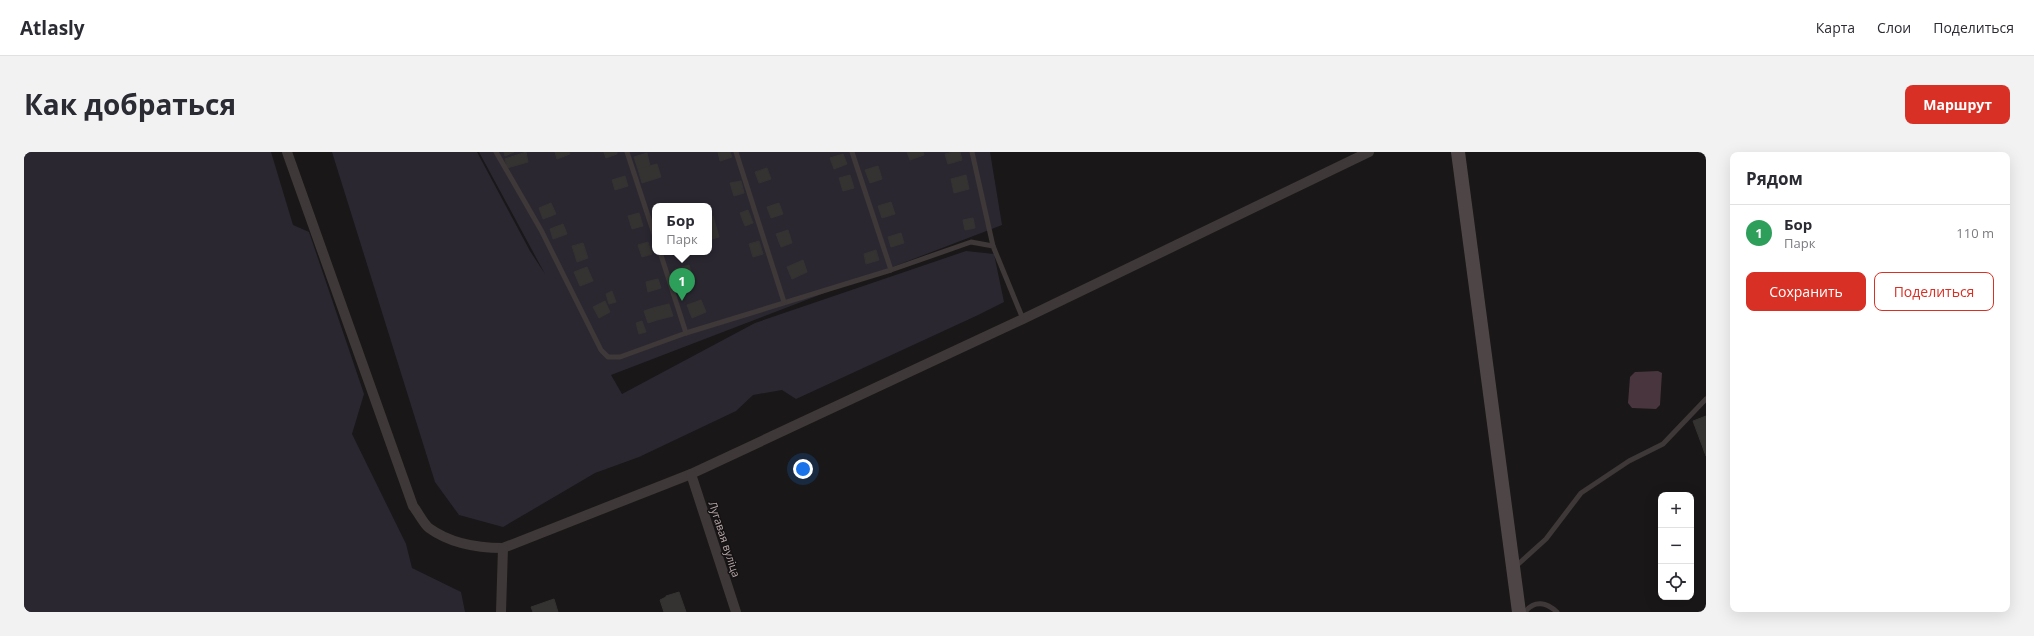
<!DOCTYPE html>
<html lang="ru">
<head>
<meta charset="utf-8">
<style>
  :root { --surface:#fff; --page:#f2f2f3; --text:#2b2b33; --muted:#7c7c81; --line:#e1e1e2; --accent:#d93025 }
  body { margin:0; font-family:"Open Sans",sans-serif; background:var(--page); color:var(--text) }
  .controls { position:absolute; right:12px; bottom:12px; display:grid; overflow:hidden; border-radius:8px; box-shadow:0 4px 16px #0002 }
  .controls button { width:36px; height:36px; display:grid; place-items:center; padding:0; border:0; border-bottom:1px solid var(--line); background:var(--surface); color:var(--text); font:20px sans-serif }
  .you { position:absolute; left:779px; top:317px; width:14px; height:14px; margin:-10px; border:3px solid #fff; border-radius:50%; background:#1a73e8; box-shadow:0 0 0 6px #1a73e833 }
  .badge { display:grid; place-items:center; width:26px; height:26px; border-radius:50%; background:var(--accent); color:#fff; font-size:13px; font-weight:700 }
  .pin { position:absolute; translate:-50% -33px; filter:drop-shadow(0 1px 2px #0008) }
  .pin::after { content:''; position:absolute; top:21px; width:14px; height:12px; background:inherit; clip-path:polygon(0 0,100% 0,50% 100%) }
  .popup { position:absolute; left:628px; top:51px; width:60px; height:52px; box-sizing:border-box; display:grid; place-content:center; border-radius:8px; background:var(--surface); filter:drop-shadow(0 1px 3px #0005); font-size:13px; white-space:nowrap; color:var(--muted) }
  .popup b { font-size:15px; color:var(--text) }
  .popup::after { content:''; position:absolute; left:50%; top:100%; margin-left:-8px; border:8px solid transparent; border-top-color:var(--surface) }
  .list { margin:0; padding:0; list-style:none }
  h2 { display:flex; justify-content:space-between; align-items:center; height:52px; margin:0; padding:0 16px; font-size:17px }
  h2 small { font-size:13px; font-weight:400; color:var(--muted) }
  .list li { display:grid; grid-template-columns:26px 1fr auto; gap:12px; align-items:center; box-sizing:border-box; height:56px; padding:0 16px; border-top:1px solid var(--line) }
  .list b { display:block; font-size:15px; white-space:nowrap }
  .list p { margin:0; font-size:13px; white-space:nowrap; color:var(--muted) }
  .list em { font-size:13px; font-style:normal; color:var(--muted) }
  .actions { display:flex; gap:8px; padding:12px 16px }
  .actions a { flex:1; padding:9px 0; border:1px solid var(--accent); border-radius:8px; text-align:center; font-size:14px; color:var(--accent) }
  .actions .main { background:var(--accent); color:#fff }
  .icon { flex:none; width:22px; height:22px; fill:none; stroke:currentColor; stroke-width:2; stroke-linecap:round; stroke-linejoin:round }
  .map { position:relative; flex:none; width:1682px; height:460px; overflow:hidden; border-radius:8px }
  header { display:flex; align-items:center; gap:24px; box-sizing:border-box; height:56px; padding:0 20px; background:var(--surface); border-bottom:1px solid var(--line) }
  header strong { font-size:19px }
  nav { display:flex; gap:22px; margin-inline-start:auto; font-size:14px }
  .intro { display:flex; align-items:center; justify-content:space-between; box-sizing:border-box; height:96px; padding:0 24px }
  h1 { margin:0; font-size:28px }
  .button { padding:10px 18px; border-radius:8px; background:var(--accent); color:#fff; font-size:14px; font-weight:700 }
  main { display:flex; gap:24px; padding:0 24px }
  aside { flex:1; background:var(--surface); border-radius:8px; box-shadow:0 4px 16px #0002 }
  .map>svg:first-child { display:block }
</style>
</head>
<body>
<header>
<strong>Atlasly</strong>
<nav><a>Карта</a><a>Слои</a><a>Поделиться</a></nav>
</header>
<div class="intro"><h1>Как добраться</h1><a class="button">Маршрут</a></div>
<main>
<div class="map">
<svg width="1682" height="460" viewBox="0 0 1682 460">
  <rect width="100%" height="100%" fill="#191717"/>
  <!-- green -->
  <g fill="#2a2731" fill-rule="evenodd">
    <path d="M0,0h247l22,73 16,7 55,162 -12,40 54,110 6,24 49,24 4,20h-441z"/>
    <path d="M308,0h145l53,99 15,23 -66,-122h511l12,73 -391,150 11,19 133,-71 211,-72 28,3 10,48 -28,14 -180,83 -14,-9 -29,5 -17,16 -97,46 -44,16 -92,54 -44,-12 -24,-33zM631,54h54v46h-54z"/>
  </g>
  <!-- water -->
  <path fill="#49353d" d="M1634,219l4,2 -2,32 -4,4 -24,-1 -4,-5 2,-26 5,-5z"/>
  <!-- building -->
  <g fill="#353232" stroke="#353231">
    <path d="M480,0h10l-9,4z"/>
    <path d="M502,0l2,10 -21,6 -2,-9z"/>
    <path d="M531,0h14l1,2 -13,5z"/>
    <path d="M580,0h13v2l-11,4z"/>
    <path d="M694,0h12l2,5 -12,4z"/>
    <path d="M883,0h16l1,3 -14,5z"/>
    <path d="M929,0h7l2,8 -14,4 -3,-10z"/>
    <path d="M623,1l3,13 -12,3 -4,-12z"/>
    <path d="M819,2l4,10 -13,5 -4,-11z"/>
    <path d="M633,12l4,13 -19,6 -4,-14z"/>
    <path d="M854,14l4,13 -12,4 -5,-13z"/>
    <path d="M743,16l4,11 -12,4 -4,-11z"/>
    <path d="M826,23l4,13 -11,3 -4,-13z"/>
    <path d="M942,23l3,14 -15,4 -3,-14z"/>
    <path d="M601,24l3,10 -13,4 -3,-10z"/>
    <path d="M717,29l3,12 -10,3 -4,-13z"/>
    <path d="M867,50l4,12 -13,4 -4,-12z"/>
    <path d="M527,51l5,11 -13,5 -4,-11z"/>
    <path d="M644,51l1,3h-12z"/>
    <path d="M755,51l4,11 -12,4 -4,-11z"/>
    <path d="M724,58l5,13 -8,3 -5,-13z"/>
    <path d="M615,61l4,13 -11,3 -4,-13z"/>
    <path d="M689,64l6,21 -7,2 -3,-10v-12z"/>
    <path d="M949,66l2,10 -10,2 -2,-10z"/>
    <path d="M539,72l4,10 -14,5 -3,-10z"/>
    <path d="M764,78l4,13 -11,4 -5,-13z"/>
    <path d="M877,81l3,10 -13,4 -3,-10z"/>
    <path d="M735,89l4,13 -10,3 -4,-13z"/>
    <path d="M624,90l4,12 -10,3 -4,-12z"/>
    <path d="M559,91l5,15 -11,4 -5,-16z"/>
    <path d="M852,98l3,10 -13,4 -2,-10z"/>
    <path d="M779,108l4,12 -15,7 -5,-12z"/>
    <path d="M665,113l3,11 -13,4 -4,-11z"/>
    <path d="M563,115l6,14 -13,5 -6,-14z"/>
    <path d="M634,127l3,9 -13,4 -2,-10z"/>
    <path d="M588,139l4,11 -7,2 -3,-10z"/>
    <path d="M677,148l5,12 -14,6 -5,-13z"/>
    <path d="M581,149l5,11 -11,6 -6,-11z"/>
    <path d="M645,152l4,12 -16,4 -4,-12z"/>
    <path d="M629,156l4,12 -9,3 -4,-12z"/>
    <path d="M618,169l4,11 -7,2 -3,-11z"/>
    <path d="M1682,264v40l-13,-35z"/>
    <path d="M655,440l7,20h-22l-4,-12 6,-3v-1z"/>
    <path d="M530,447l4,13h-25l-2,-5z"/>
  </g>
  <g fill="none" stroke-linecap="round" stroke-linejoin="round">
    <!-- lane -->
    <g stroke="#3e3838" stroke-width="5">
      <path d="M472,0l45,78 60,120 7,7h12l66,-24 205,-63 80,-28 22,4 30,73"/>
      <path d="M603,0l28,85"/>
      <path d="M712,0l48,150"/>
      <path d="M828,0l39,118"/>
      <path d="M948,0l21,94"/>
      <path d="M636,100l26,81"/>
      <path d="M1491,415l31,-28 35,-46 48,-32 34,-17 43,-45"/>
      <path d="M1501,460c10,-13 22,-9 32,0"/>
    </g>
    <!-- street -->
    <g stroke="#3e3838" stroke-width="10">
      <path d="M263,0l126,354c5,6 10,17 16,22 22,16 49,20 74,20l188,-74 332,-155 346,-167"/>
      <path d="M667,322l45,138"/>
      <path d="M477,460l2,-64"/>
    </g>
    <!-- secondary -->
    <path stroke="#4e4646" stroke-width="14" d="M1434,0l61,460"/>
  </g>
  <g text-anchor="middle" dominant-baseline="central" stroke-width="3" stroke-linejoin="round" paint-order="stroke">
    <!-- street labels -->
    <g font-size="11" fill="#b9a9ab" stroke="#141212">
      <text transform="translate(701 387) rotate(72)">Лугавая вуліца</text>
    </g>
  </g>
</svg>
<div class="controls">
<button>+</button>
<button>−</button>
<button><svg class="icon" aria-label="locate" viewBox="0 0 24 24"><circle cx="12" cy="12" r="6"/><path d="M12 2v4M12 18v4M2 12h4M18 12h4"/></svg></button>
</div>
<div class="you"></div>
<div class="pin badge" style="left:658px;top:149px;background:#2e9e5b">1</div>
<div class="popup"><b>Бор</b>Парк</div>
</div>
<aside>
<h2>Рядом<small></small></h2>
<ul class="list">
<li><span class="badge" style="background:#2e9e5b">1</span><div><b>Бор</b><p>Парк</p></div><em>110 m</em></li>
</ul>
<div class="actions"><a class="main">Сохранить</a><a>Поделиться</a></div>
</aside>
</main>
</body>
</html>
